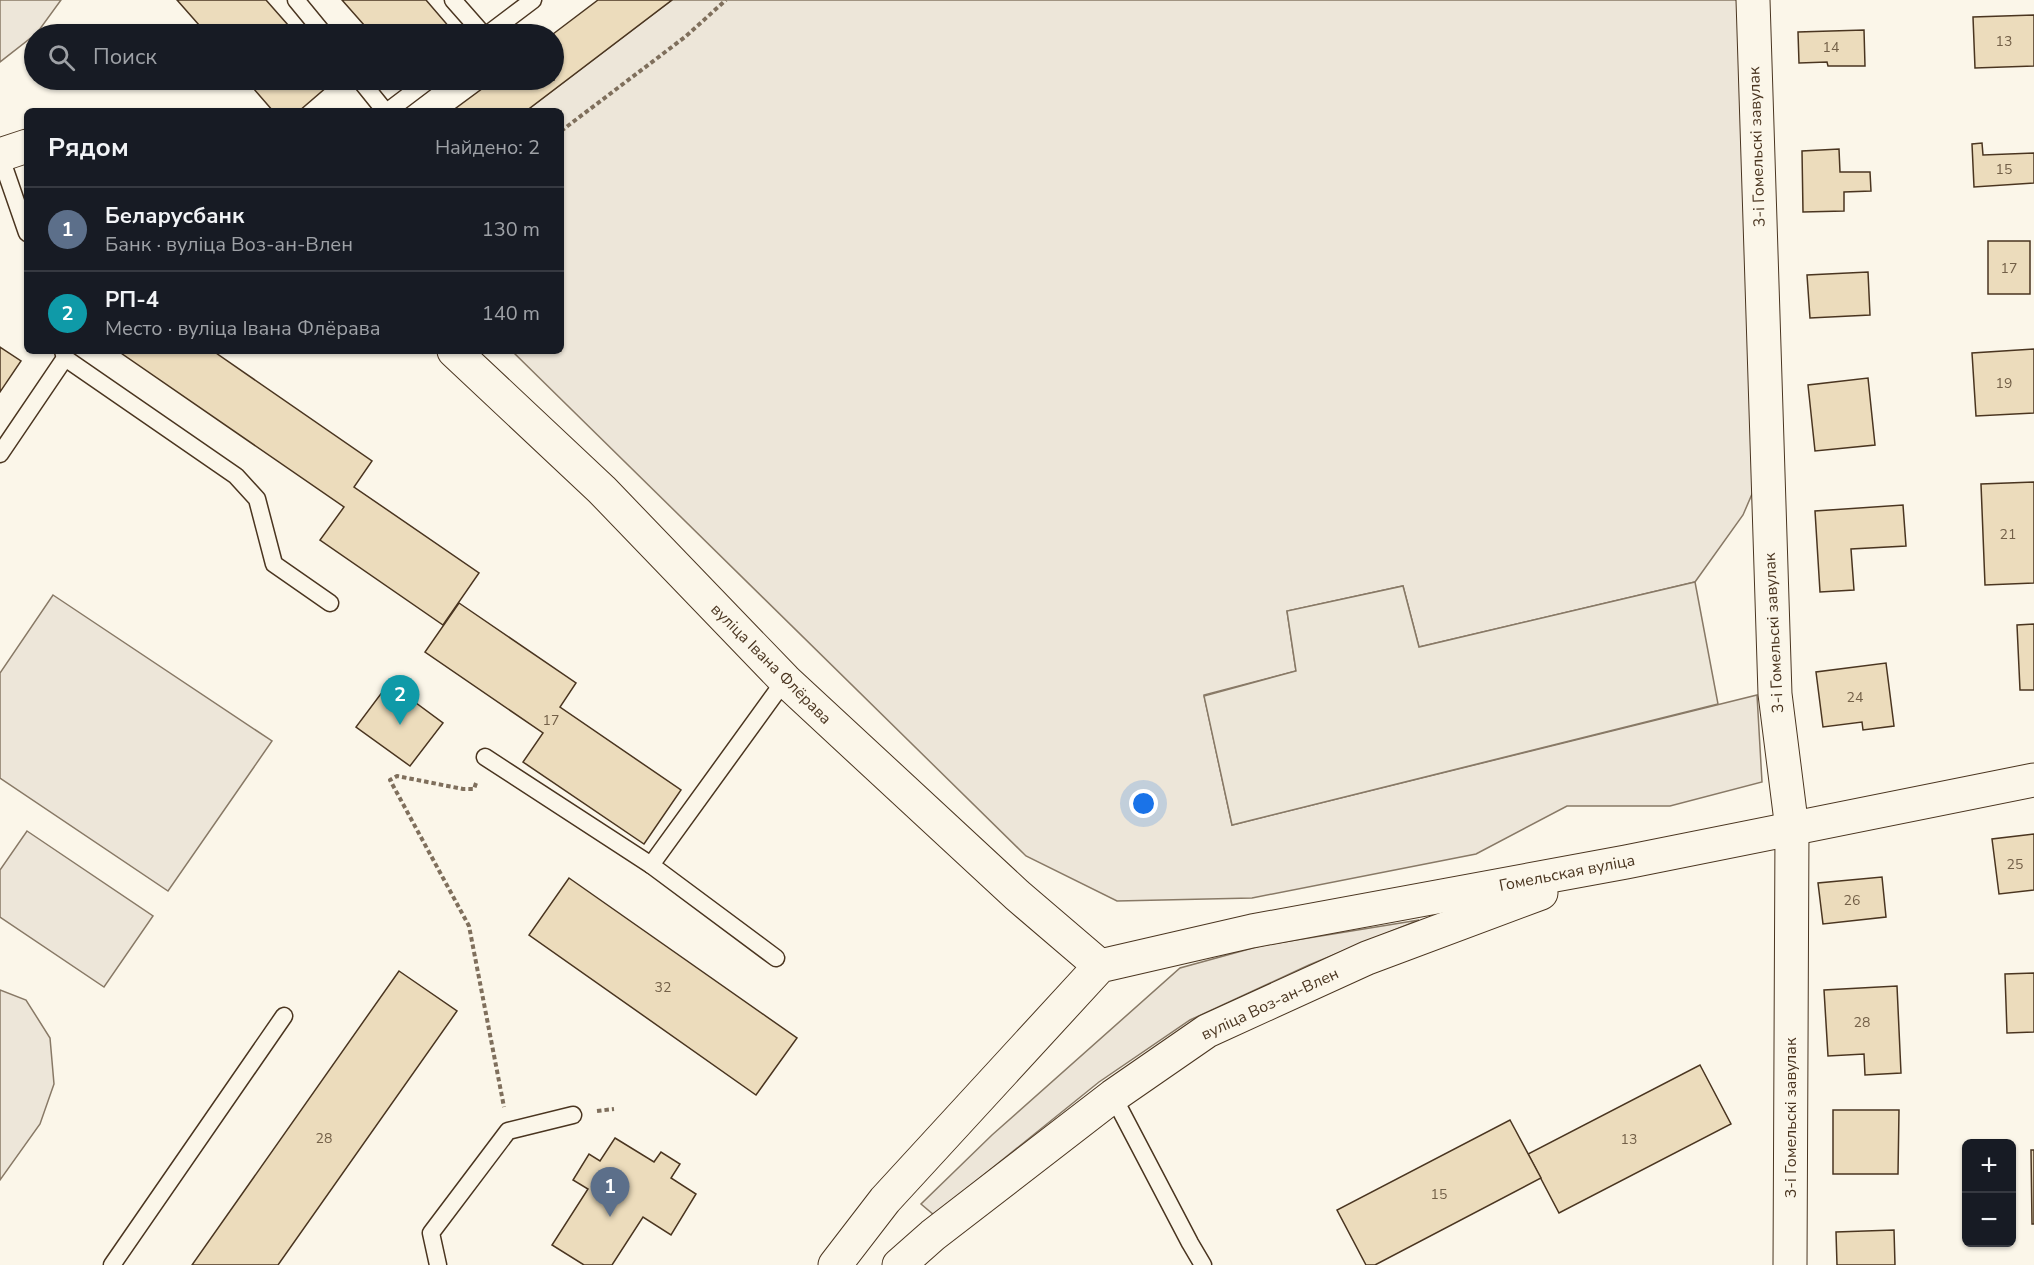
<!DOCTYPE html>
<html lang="ru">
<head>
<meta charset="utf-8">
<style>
  :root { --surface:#171b24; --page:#242831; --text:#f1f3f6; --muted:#9ea1a6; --line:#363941; --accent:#2563eb }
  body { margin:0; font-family:"Nunito Sans",sans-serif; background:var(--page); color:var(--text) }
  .controls { position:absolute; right:18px; bottom:18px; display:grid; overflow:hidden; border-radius:9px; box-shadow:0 2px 4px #0004 }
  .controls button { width:54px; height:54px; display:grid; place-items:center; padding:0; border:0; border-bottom:2px solid var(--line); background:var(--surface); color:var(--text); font:30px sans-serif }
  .you { position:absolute; left:1144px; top:804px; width:21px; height:21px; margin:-15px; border:4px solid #fff; border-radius:50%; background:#1a73e8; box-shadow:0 0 0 9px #1a73e833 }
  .badge { display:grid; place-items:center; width:39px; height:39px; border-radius:50%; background:var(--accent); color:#fff; font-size:20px; font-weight:700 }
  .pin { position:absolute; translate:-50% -50px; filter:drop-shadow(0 2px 3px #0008) }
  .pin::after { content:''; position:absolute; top:32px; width:21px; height:18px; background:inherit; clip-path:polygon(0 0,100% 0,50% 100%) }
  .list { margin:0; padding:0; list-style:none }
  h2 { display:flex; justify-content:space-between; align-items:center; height:78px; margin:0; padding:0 24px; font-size:26px }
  h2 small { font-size:20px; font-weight:400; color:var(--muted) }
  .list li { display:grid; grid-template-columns:39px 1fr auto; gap:18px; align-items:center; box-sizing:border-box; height:84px; padding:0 24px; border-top:2px solid var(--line) }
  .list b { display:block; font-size:22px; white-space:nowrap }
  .list p { margin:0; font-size:20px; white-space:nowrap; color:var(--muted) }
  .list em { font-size:20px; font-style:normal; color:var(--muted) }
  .icon { flex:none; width:33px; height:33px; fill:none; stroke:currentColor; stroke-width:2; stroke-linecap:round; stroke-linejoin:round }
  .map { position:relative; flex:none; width:2034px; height:1265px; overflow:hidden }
  .search { position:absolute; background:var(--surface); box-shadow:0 2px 4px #0004; left:24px; top:24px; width:540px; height:66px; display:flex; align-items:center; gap:15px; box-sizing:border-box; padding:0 21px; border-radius:33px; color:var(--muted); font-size:22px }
  .panel { position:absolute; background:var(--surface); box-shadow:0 2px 4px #0004; left:24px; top:108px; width:540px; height:246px; border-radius:9px }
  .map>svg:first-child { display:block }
</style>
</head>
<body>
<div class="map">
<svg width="2034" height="1265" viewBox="0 0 2034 1265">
  <rect width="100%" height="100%" fill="#fbf6e9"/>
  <!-- green -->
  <g fill="#ede6d9" stroke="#887966" stroke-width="1.5">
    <path d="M0,0h61l-24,33 -37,29z"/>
    <path d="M672,0h1068l15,487 -12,28 -48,67 -276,65 -16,-61 -116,25 9,60 -92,24 28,130 525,-130 5,87 -92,24h-103l-91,48 -224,44 -135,3 -91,-45 -514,-505h49v-240h-35z"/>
    <path d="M53,595l219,146 -104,150 -168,-113v-105z"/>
    <path d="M27,831l126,85 -49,71 -104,-70v-47z"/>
    <path d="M1419,920l-110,45 -119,55 -91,62 -165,133 -13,-11 71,-69 188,-167 80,-22z"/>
    <path d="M0,990l26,10 24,38 4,46 -14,40 -40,56z"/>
  </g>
  <!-- parking -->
  <path fill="#ede7d9" stroke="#887966" stroke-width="1.5" d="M1695,582l23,122 -486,121 -28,-129 92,-25 -9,-60 116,-25 16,61z"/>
  <!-- building -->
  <g fill="#ecdcbc" stroke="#4a3520" stroke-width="1.5">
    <path d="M177,0h89l30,34h-89z"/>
    <path d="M342,0h84l25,29 -7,5h-72z"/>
    <path d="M598,0h74l-146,111h-74l42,-31h60l-1,-46z"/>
    <path d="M2034,15v51l-59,2 -2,-51z"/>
    <path d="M1864,30l1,36h-37l-1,-4 -28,1 -1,-31z"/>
    <path d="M246,80h89l-36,31h-26z"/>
    <path d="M1982,143l1,12 51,-2v30l-60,4 -2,-43z"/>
    <path d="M1839,149l1,23h30l1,19 -27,1v19l-41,1 -1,-61z"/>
    <rect x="1988" y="241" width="42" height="53"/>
    <path d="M1868,272l2,43 -60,3 -3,-43z"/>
    <path d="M0,347l21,14 -21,31z"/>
    <path d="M2034,349v64l-58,3 -4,-63z"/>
    <path d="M118,351h95l159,110 -18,26 125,86 -36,52 -123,-85 24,-33z"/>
    <path d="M1868,378l7,67 -60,6 -7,-66z"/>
    <path d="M2034,482v101l-49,2 -4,-101z"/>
    <path d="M1903,505l3,41 -55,3 3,41 -34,2 -5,-81z"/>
    <path d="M459,603l117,80 -16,24 121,83 -37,54 -121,-82 20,-29 -118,-81z"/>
    <path d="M2034,624v66h-14l-3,-65z"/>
    <path d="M1886,663l8,63 -31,4 -1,-8 -39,5 -7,-55z"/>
    <path d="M389,683l54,40 -33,43 -54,-39z"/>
    <path d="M2034,834v56l-35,4 -7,-55z"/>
    <path d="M1882,877l4,40 -63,7 -5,-41z"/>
    <path d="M569,878l228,160 -41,57 -227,-160z"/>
    <path d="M399,971l58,40 -179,254h-86z"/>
    <path d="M2034,973v59l-27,1 -2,-59z"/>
    <path d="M1897,986l4,87 -36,2 -1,-21 -36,2 -4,-66z"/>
    <path d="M1700,1065l31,59 -172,89 -31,-59z"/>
    <path d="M1833,1110h66l-1,64h-65z"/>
    <path d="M1510,1120l31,58 -166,87h-9l-29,-55z"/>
    <path d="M615,1138l39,24 7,-10 19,12 -9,14 25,16 -25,41 -28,-18 -31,48h-28l-32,-20 36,-56 -15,-9 16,-26 11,7z"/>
    <path d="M2031,1150h3v74h-2z"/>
    <path d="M1894,1230l1,35h-58l-1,-33z"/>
  </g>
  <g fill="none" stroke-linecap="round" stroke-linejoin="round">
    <!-- service casing -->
    <g stroke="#4a3520" stroke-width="19">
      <g id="service">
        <path d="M296,0l28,34"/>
        <path d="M453,0l30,34"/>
        <path d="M488,34l45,-34"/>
        <path d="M360,80l25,31"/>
        <path d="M388,111l41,-31"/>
        <path d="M0,155l27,78"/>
        <path d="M63,351l2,7 171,118 21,23 17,65 56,39"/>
        <path d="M0,454l65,-96"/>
        <path d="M485,757l166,108"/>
        <path d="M776,958l-125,-93 134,-185"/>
        <path d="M1113,1096l77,147 13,22"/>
        <path d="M112,1265l172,-249"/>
        <path d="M438,1265l-7,-32 77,-102 65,-16"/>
      </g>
    </g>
    <!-- minor casing -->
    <g stroke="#4a3520" stroke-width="35">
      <path id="minor" d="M1753,0l22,694 17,135 -2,436"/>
    </g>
    <!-- tertiary casing -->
    <g stroke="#4a3520" stroke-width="35">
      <g id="tertiary">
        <path d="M0,155l27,-9"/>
        <path d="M454,351l148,139 183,190 232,215 83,71"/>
      </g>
    </g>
    <!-- secondary casing -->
    <g stroke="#4a3520" stroke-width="35">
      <g id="secondary">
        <path d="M835,1265l50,-65 215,-234 152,-35 374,-69 408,-82"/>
        <path d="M899,1265l34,-30 180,-139 94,-65 160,-73 174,-65"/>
      </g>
    </g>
    <!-- path -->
    <g stroke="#7f6f5c" stroke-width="4" stroke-dasharray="4.5 3" stroke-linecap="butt">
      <path d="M561,131l124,-94 41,-37"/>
      <path d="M476,783l-2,6h-11l-66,-13 -7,4 79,146 35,181"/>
      <path d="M597,1111l17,-2"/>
    </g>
    <!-- service -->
    <use href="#service" stroke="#fbf6e9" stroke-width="16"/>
    <!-- minor -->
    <use href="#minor" stroke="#fbf6e9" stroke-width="33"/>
    <!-- tertiary -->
    <use href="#tertiary" stroke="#fbf6e9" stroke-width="33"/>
    <!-- secondary -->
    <use href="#secondary" stroke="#fbf6e9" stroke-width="33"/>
  </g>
  <g text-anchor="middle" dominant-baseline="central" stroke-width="4.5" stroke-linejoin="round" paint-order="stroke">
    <!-- number labels -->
    <g font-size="14" fill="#725f47">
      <text x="2004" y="41">13</text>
      <text x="1831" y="47">14</text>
      <text x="2004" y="169">15</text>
      <text x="2009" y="268">17</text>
      <text x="2004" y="383">19</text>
      <text x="2008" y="534">21</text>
      <text x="1855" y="697">24</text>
      <text x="551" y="720">17</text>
      <text x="2015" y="864">25</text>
      <text x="1852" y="900">26</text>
      <text x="663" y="987">32</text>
      <text x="1862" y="1022">28</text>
      <text x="324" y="1138">28</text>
      <text x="1629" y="1139">13</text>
      <text x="1439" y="1194">15</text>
    </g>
    <!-- street labels -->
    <g font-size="16" fill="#4a3520" stroke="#fbf6e9">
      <text transform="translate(1757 147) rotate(-92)">3-і Гомельскі завулак</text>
      <text transform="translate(1774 633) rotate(-93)">3-і Гомельскі завулак</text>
      <text transform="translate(771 664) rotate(45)">вуліца Івана Флёрава</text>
      <text transform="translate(1567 873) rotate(-11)">Гомельская вуліца</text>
      <text transform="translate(1270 1004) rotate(-25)">вуліца Воз-ан-Влен</text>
      <text transform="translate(1791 1118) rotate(-90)">3-і Гомельскі завулак</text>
    </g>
  </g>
</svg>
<div class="controls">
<button>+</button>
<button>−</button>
</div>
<div class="you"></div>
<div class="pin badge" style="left:610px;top:1217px;background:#5c6f8a">1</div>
<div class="pin badge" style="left:400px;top:725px;background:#0f9aa8">2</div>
<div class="search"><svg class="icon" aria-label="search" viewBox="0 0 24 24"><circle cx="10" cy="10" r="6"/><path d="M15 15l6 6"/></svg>Поиск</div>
<section class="panel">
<h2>Рядом<small>Найдено: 2</small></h2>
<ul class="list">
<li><span class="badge" style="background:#5c6f8a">1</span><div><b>Беларусбанк</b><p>Банк · вуліца Воз-ан-Влен</p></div><em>130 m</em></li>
<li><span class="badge" style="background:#0f9aa8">2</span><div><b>РП-4</b><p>Место · вуліца Івана Флёрава</p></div><em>140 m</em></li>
</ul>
</section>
</div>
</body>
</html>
